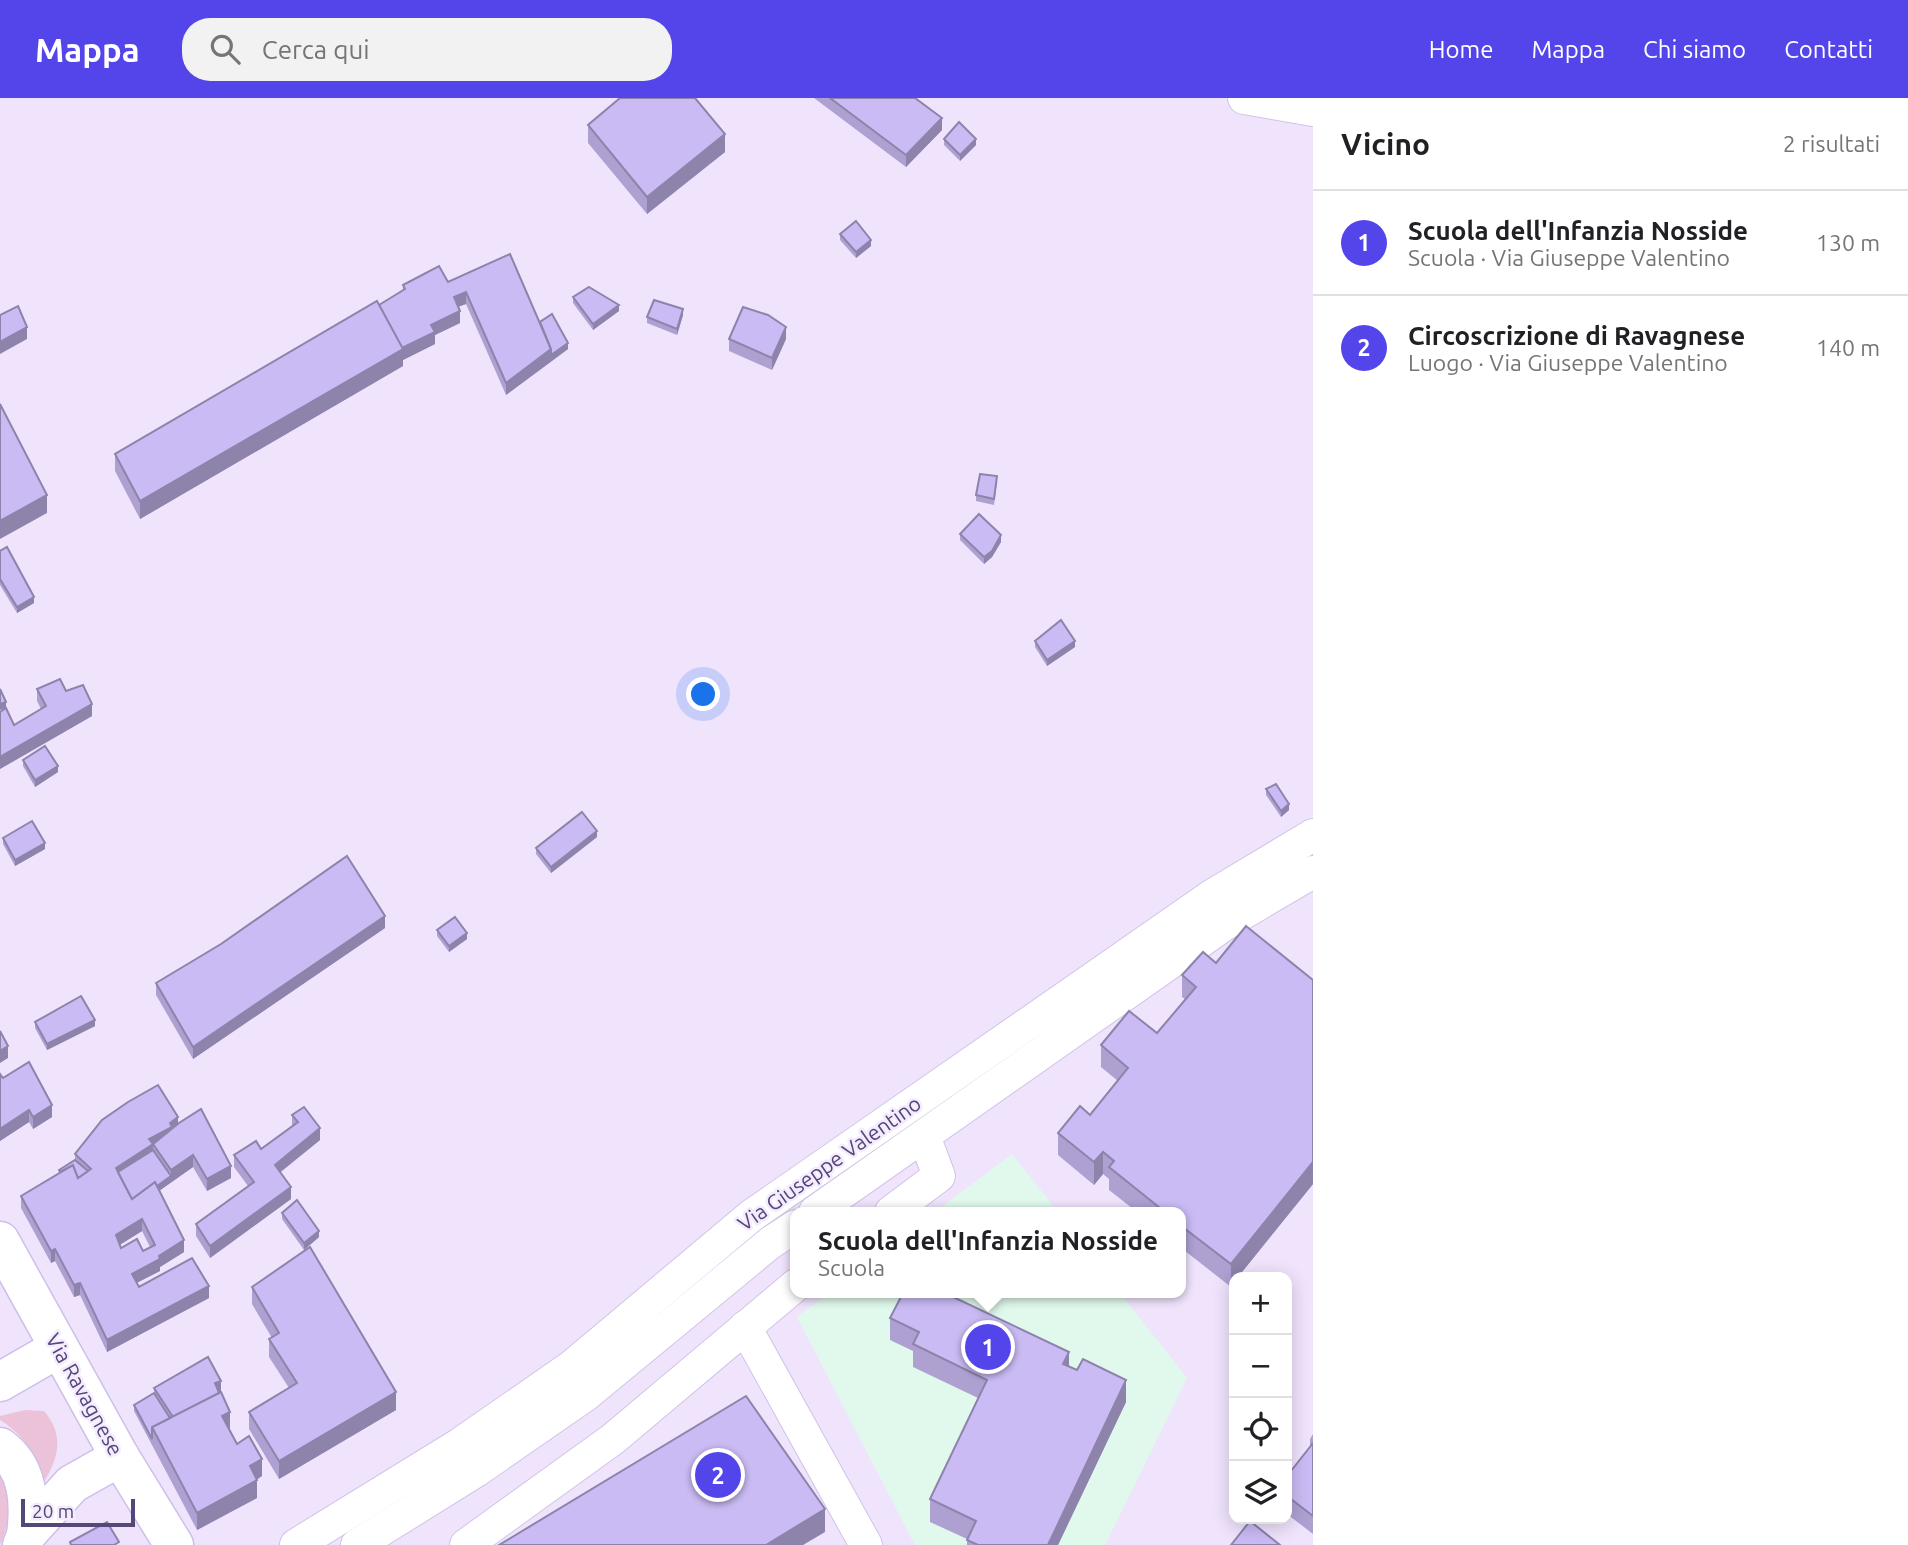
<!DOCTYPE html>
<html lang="it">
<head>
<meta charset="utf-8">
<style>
  :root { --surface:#fff; --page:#f2f2f2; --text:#202124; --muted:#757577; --line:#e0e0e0; --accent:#5445eb }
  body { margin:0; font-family:Ubuntu,sans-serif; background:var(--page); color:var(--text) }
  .controls { position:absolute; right:21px; bottom:21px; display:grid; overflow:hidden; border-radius:14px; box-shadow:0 4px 18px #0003 }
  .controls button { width:63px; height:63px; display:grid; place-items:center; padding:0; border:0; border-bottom:2px solid var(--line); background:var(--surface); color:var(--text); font:35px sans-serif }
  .scale { position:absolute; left:21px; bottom:18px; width:114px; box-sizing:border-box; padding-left:7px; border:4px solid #534877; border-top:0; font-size:19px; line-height:24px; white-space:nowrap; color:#534877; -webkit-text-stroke:5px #f5ebff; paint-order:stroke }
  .you { position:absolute; left:704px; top:597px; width:24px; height:24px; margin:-18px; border:5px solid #fff; border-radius:50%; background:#1a73e8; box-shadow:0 0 0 10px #1a73e833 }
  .badge { display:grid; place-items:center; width:46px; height:46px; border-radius:50%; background:var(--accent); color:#fff; font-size:23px; font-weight:700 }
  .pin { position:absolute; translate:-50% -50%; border:4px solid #fff; box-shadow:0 2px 7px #0006 }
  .popup { position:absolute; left:790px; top:1109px; width:396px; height:91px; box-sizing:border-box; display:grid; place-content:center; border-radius:14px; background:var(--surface); filter:drop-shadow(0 2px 5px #0005); font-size:23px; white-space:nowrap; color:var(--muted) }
  .popup b { font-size:26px; color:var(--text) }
  .popup::after { content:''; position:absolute; left:50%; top:100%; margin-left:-14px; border:14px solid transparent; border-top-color:var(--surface) }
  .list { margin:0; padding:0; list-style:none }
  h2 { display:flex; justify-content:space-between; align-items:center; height:91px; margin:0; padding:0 28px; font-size:30px }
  h2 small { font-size:23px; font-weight:400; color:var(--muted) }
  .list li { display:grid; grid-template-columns:46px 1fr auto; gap:21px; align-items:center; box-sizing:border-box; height:105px; padding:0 28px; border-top:2px solid var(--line) }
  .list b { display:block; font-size:26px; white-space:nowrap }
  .list p { margin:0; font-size:23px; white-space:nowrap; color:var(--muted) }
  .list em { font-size:23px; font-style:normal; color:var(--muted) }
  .icon { flex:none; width:38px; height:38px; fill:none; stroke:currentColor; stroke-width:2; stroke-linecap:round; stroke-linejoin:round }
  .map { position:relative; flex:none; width:1313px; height:1447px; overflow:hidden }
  header { display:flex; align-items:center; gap:42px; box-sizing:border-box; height:98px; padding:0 35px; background:var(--accent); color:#fff }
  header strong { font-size:33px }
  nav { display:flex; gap:38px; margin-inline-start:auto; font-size:24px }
  .search { width:490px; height:63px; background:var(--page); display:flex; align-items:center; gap:18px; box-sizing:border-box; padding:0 24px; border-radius:28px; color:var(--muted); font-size:26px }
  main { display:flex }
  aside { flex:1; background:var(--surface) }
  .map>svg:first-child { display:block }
</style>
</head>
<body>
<header>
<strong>Mappa</strong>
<div class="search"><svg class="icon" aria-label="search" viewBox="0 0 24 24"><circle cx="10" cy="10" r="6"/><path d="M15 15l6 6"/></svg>Cerca qui</div>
<nav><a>Home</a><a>Mappa</a><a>Chi siamo</a><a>Contatti</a></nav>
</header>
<main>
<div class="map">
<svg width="1313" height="1447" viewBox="0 0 1313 1447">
  <rect width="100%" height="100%" fill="#f0e4fd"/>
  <!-- education -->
  <g fill="#e1f9ed">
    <path d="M1012,1056l46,58h-123z"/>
    <path d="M829,1195h291l67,85 -82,167h-190l-118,-228z"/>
  </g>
  <!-- green -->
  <g fill="#ebc2d8">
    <path d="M25,1312l19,1c20,23 15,46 1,69 -10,-26 -21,-45 -45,-60v-4z"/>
    <path d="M0,1374c12,24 11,48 0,73z"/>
  </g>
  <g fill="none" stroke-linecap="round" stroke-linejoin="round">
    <!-- minor casing -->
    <g stroke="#d0c4e7" stroke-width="34">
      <g id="minor">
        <path d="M1244,0l69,12"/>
        <path d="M815,1114l413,-290 85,-50"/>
        <path d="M891,1114l48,-36 -15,-40"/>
        <path d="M745,1229l121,218"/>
        <path d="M296,1447l164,-101 111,-77 180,-151 462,-321 100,-60"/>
        <path d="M357,1447l119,-74 111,-77 183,-151 26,-17"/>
        <path d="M466,1447l147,-106 183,-154"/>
      </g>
    </g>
    <!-- secondary casing -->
    <g stroke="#cdbfe9" stroke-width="41">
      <g id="secondary">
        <path d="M0,1143l120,216 54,88"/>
        <path d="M0,1284l59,-34"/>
        <path d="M0,1349c29,21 30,56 26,88"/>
        <path d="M22,1447l4,-10 46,-51 48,-27"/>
      </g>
    </g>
    <!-- minor -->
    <use href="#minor" stroke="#fff" stroke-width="32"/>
    <!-- secondary -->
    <use href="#secondary" stroke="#fff" stroke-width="38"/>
  </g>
  <!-- wall -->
  <g fill="#aea1d2" fill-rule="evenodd">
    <path d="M814,0h101l27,32 -36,37z"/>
    <path d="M588,27l137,27 -78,62 -59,-71z"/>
    <path d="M944,41l32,6 -16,16 -16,-16z"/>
    <path d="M840,136l31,12 -15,12 -16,-18z"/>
    <path d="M448,184l92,40 28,27 -62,46 -40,-91 -8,3 2,16 -25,12v9l-32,16v6l-263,153 -25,-48v-17l264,-149 24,-15v-5z"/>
    <path d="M573,199l46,14 -26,19 -20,-27z"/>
    <path d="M683,217l-6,20 -30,-12v-6z"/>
    <path d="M729,241h57l-14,31 -43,-19z"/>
    <path d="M997,384l-3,23 -18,-4v-6z"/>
    <path d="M960,436l41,8 -9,15 -8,7 -24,-24z"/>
    <path d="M0,453l34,52 -17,10 -17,-28z"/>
    <path d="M1035,543l40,6 -28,19 -12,-19z"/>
    <path d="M37,591l29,2 26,25 -92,53v-57l14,13 27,-16 -4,-8z"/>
    <path d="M23,662l35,12 -23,15 -12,-21z"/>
    <path d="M1266,691l23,21 -8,7 -15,-22z"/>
    <path d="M597,739l-46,36 -15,-19v-6z"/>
    <path d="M3,740l42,11 -30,17 -12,-22z"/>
    <path d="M385,830l-192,131 -37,-64v-12z"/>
    <path d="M437,832l30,9 -18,13 -12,-16z"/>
    <path d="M1216,865l97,17v204l-75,93h-4v5l-3,5 -51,-40v-35h-43l-28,-22v-11l-6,-5 -9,11 -36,-30v-22l32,-18 28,-34 -17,-14v-22l56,-12 28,-34 -3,-2v-22z"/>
    <path d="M35,924l60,4 -48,24 -12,-22z"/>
    <path d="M0,976l3,4 49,39 -19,12 -4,-7 -29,19z"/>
    <path d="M292,1017l28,25 -39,32 10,27 -81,59 -14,-22v-12l52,-38 -14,-19v-12l27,-6 31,-23z"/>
    <path d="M178,1025l53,55 -24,13 -14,-24 -34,24 25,61 -24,15v4l-23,12 2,4 70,11 -102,54 -27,-57 -6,2 -19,-36 -4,2 -30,-55v-12l38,-23v-3l16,-10v-6zM142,1133l8,16 -7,4 -22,-3 -1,-3z"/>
    <path d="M282,1115l37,24 -15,13 -22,-31z"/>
    <path d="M252,1189l144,123 -117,69 -30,-50v-17l40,-24 -20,-31v-18l3,-1 -20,-34z"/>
    <path d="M890,1220l179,49 57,35 -68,143h-91v-6l-37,-17v-23l48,-101 -65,-31v-16l-23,-11z"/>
    <path d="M154,1290l67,4 8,38 8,14 25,32 -6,4 1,18 -60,32 -63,-119v-6l20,-12z"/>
    <path d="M1313,1336v100l-26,-20v-38l23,-28v-9z"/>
  </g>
  <!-- shaded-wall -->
  <g fill="#8d83ab">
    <path d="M942,20v12l-36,37v-12z"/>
    <path d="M725,36v18l-78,62v-17z"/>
    <path d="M976,41v6l-16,16v-6z"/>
    <path d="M871,142v6l-15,12v-6z"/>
    <path d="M466,194v12l-12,4v-11z"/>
    <path d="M619,207v6l-26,19v-6z"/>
    <path d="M683,211v6l-6,20v-6z"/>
    <path d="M460,213v12l-25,12v9l-32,16v6l-263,153v-18l260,-152 31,-24z"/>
    <path d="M27,229v12l-27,15v-12z"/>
    <path d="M786,229v12l-14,31v-12z"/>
    <path d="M568,245v6l-62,46v-12l45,-34z"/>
    <path d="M47,397v18l-47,26v-18z"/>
    <path d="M1001,437v7l-9,15 -8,7v-7z"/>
    <path d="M34,499v6l-17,10v-6z"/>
    <path d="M1075,543v6l-28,19v-6z"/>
    <path d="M6,604v6l-6,2v-6z"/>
    <path d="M92,606v12l-92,53v-12z"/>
    <path d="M58,668v6l-23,15v-7z"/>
    <path d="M1289,706v6l-8,7v-6z"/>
    <path d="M597,733v6l-46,36v-6z"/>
    <path d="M45,745v6l-30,17v-6z"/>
    <path d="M385,818v12l-192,131v-12z"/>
    <path d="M467,835v6l-18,13v-6z"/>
    <path d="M95,922v6l-48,24v-6z"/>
    <path d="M8,948v12l-8,5v-12z"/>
    <path d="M52,1007v12l-19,12v-12z"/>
    <path d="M29,1012v12l-29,19v-12z"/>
    <path d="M178,1019v12l-25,15v12l-35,22 -2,-10 33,-29z"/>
    <path d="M320,1030v12l-45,36v-11z"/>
    <path d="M1103,1054v22l-9,11v-23z"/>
    <path d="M193,1057v12l-61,43v-6l39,-28v-6z"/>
    <path d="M1313,1064v22l-75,93h-4v5l-3,5v-23z"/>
    <path d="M231,1068v12l-24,13v-12z"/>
    <path d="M291,1089v12l-81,59v-12z"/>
    <path d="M142,1121v12l-26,16v-12z"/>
    <path d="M319,1133v6l-15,13v-7z"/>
    <path d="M184,1142v12l-24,15v4l-28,14v-11z"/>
    <path d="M55,1151v12l-4,2v-12z"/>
    <path d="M80,1185v12l-6,2v-12z"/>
    <path d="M209,1188v12l-102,54v-12z"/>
    <path d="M1069,1254v22l-6,-10z"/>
    <path d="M1126,1282v22l-68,143h-10z"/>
    <path d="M221,1283v12l-6,2v-12z"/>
    <path d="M396,1294v18l-117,69v-18z"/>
    <path d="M230,1314v18l-8,3v-17z"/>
    <path d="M262,1361v17l-12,8v-18z"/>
    <path d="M257,1382v18l-60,32v-17z"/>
    <path d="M825,1411v23l-22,13h-37z"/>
  </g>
  <!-- building -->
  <g fill="#cabbf4" stroke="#8d83ab" stroke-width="2" fill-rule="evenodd">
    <path d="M620,0h75l30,36 -78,63 -59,-72z"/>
    <path d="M830,0h85l27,20 -36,37z"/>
    <path d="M959,24l17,17 -16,16 -16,-16z"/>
    <path d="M856,123l15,19 -15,12 -16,-18z"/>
    <path d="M510,156l41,95 -45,34 -40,-91 -12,5 6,14 -29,14 4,7 -33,16 -23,-43 26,-16 -2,-4 36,-19 9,16z"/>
    <path d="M589,189l30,18 -26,19 -20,-27z"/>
    <path d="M654,202l29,9 -6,20 -30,-12z"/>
    <path d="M377,203l26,48 -263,152 -25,-47z"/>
    <path d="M18,208l9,21 -27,15v-27z"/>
    <path d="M743,209l25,8 18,12 -14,31 -43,-19z"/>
    <path d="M552,216l16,29 -17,12v-6l-11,-27z"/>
    <path d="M0,306l47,91 -47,26z"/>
    <path d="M980,376l17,2 -3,23 -18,-4z"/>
    <path d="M979,416l22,21 -9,16 -8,6 -24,-23z"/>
    <path d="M7,449l27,50 -17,10 -17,-28v-28z"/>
    <path d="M1061,522l14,21 -28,19 -12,-19z"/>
    <path d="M60,581l6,12 17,-6 9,19 -92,53v-45l6,-4 8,17 32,-19 -9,-17z"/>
    <path d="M0,591l6,13 -6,2z"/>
    <path d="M45,648l13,20 -23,14 -12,-20z"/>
    <path d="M1276,686l13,20 -8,7 -15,-22z"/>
    <path d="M582,714l15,19 -46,36 -15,-19z"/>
    <path d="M32,723l13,22 -30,17 -12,-22z"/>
    <path d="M347,758l38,60 -192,131 -37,-64 65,-39z"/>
    <path d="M455,819l12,16 -18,13 -12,-16z"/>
    <path d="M1246,828l67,54v182l-82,102 -51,-39v-13h-15l-56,-45 5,-6 -11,-9 -9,10 -36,-29 22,-27 10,9 38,-47 -27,-23 28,-34 28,22 39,-46 -14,-12 21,-23 13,11z"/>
    <path d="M81,898l14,24 -48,24 -12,-22z"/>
    <path d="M0,933l8,15 -8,5z"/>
    <path d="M29,964l23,43 -19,12 -4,-7 -29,19v-55l3,4z"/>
    <path d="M158,987l20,32 -8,6 2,4 -23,12 4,5 26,-21 22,-14 30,57 -24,13 -14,-24 -22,15 -18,-26 -37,24 16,31 23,-17 29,58 -25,16 1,3 -28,15 7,13 53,-29 17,28 -102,54 -27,-57 -6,2 -19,-36 -4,2 -30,-55 52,-31 5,13 13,-9 -16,-15 27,-34 26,-18zM142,1121l13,26 -12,6 -6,-12 -16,9 -5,-13z"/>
    <path d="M304,1009l16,21 -45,37 16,22 -81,59 -14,-22 58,-42 -20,-27 22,-14 5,8 37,-27 -6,-7z"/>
    <path d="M153,1052l18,26 -14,10 -2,-4 -23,17 -14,-27z"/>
    <path d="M75,1062l13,11 -10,7 -5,-13 -13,7 -1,-2z"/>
    <path d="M297,1102l22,31 -15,12 -22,-30z"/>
    <path d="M310,1149l86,145 -117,69 -30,-49 48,-29 -28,-44 10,-6 -27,-46z"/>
    <path d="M903,1195h42l124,59 -6,12 14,6 6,-11 43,21 -78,165h-70l-11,-5 9,-19 -46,-22 57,-119 -74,-36 6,-12 -29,-14z"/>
    <path d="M208,1259l13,24 -6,2 4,10 -46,24 -19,-29z"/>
    <path d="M221,1294l9,20 -8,4 15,28 12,-8 13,23 -12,7 7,14 -60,33 -45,-86z"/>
    <path d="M154,1295l16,25 -18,9v12l-18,-34z"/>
    <path d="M746,1298l79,113 -59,36h-267z"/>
    <path d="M1313,1345v73l-26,-20v-20z"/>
    <path d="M1250,1423l30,24h-49z"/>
    <path d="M107,1424l12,20 -5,3h-43l-1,-3z"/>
  </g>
  <g text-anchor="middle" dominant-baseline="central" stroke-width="5" stroke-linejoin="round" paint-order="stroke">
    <!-- street labels -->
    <g font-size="21" fill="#534877" stroke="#f5ebff">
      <text transform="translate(829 1065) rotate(-35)">Via Giuseppe Valentino</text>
      <text transform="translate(85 1296) rotate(61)">Via Ravagnese</text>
    </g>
  </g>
</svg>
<div class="controls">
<button>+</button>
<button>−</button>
<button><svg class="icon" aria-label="locate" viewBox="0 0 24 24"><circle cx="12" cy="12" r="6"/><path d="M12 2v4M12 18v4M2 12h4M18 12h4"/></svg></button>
<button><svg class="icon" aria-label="layers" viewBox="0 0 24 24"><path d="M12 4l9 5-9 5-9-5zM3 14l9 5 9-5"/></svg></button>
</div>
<div class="scale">20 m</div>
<div class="you"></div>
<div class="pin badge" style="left:988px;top:1249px">1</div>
<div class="popup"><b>Scuola dell'Infanzia Nosside</b>Scuola</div>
<div class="pin badge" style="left:718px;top:1377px">2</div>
</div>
<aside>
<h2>Vicino<small>2 risultati</small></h2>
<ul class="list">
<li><span class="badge">1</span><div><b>Scuola dell'Infanzia Nosside</b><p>Scuola · Via Giuseppe Valentino</p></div><em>130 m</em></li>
<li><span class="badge">2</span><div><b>Circoscrizione di Ravagnese</b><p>Luogo · Via Giuseppe Valentino</p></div><em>140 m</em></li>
</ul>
</aside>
</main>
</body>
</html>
